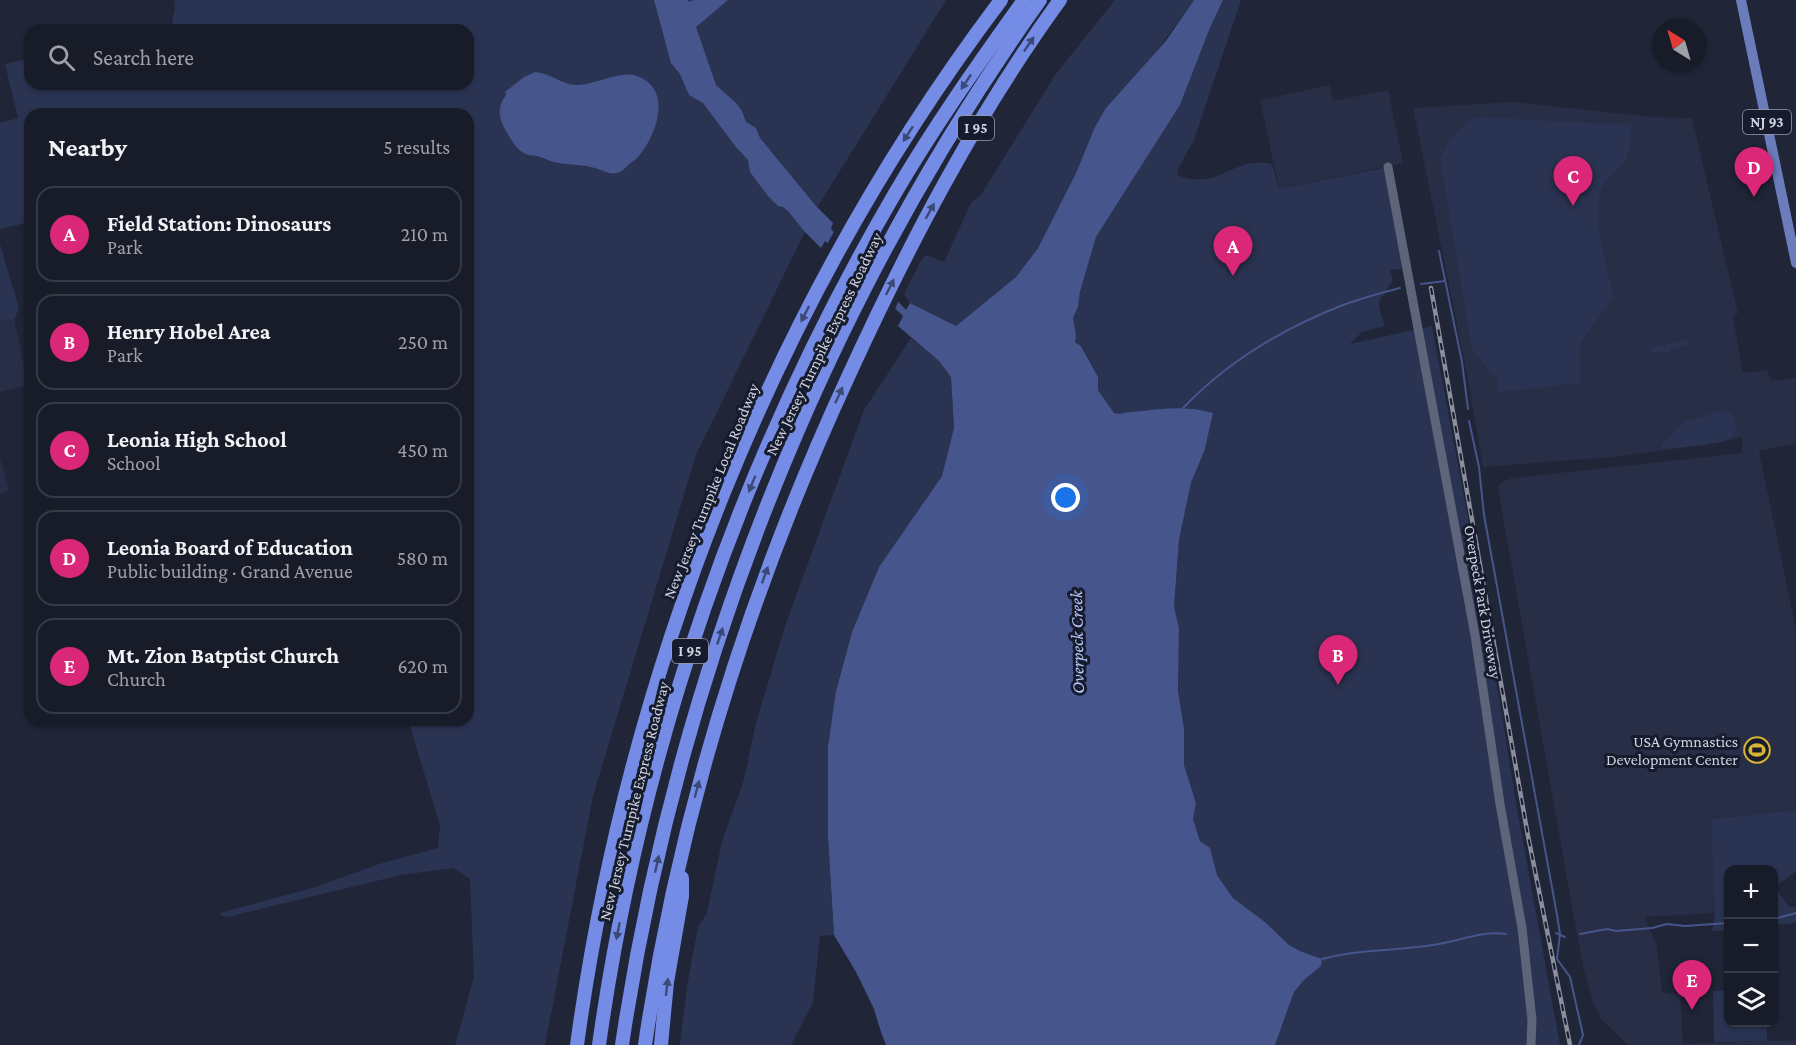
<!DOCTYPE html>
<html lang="en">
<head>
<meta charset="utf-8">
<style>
  :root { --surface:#181c29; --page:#212531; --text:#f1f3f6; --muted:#9fa1a8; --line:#363a46; --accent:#db2777 }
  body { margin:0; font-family:"Crimson Pro",serif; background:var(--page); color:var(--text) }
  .controls { position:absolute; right:18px; bottom:18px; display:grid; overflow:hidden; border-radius:12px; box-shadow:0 2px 4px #0004 }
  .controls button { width:54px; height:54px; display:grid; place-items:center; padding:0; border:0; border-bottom:2px solid var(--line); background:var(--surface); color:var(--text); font:30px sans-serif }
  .compass { position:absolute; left:1652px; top:18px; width:54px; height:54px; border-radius:50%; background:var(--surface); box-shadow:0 2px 4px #0004; rotate:323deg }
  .you { position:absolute; left:1066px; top:498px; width:21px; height:21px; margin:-15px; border:4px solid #fff; border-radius:50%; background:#1a73e8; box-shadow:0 0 0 9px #1a73e833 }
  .badge { display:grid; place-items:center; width:39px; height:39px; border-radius:50%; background:var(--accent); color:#fff; font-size:20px; font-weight:700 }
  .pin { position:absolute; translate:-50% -50px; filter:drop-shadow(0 2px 3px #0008) }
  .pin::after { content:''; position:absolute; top:32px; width:21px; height:18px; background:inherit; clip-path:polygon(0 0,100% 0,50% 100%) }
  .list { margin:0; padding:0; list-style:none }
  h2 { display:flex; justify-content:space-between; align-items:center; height:78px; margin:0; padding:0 24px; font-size:26px }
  h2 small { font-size:20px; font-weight:400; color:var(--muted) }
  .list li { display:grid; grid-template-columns:39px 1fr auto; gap:18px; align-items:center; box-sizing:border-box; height:96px; margin:0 12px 12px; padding:0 12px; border:2px solid var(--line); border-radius:18px }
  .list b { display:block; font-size:22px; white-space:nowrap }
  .list p { margin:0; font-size:20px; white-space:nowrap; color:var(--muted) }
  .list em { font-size:20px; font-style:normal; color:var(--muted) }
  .icon { flex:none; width:33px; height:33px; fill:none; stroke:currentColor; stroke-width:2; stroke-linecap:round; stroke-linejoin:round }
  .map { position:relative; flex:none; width:1796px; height:1045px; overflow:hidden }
  .search { position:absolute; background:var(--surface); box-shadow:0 2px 4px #0004; left:24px; top:24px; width:450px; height:66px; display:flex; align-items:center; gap:15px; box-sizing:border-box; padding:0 21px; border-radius:18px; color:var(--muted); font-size:22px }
  .panel { position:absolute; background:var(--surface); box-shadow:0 2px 4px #0004; left:24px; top:108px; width:450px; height:618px; border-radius:18px }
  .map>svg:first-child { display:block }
</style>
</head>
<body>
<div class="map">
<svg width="1796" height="1045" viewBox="0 0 1796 1045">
  <rect width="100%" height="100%" fill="#202537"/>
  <!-- built -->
  <g fill="#272e46">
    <path d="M1330,85l3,16 55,-11 15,73 -124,26 -19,-89z"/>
    <path d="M1511,102l142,15 39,1 46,195 -5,4 10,56 24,-3 4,11 25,-3v65l-37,8 37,178v181l-84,9 3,94 -70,4 12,30 5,46 18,1 3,50 113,-4v5h-168l-28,-27 -7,-16 -9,-31 -11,-58 -75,-424 2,-6 12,-5 230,-25v-16l-24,6 -105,14 -130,10 -16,-93 -54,-266z"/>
    <path d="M14,319l14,66 -28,7v-70z"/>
    <path d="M0,457l9,34 -9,3z"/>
  </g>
  <!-- green -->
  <g fill="#2a3352">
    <path d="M174,0h772l-131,211 -119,244 -103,341 -48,249h-90l19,-68 -4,-98 -17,-11 -52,7 -174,42 -5,-1 -2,-3 92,-25 70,-25 56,-15 2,-23 -32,-105h60v-606h-438v108l-30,7v-106l18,-5 -13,-54 25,-6v26h438v-54h-297l4,-23z"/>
    <path d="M1115,0h79l-108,149 -10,24 -38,75 -22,29 -60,49 -46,-23 -6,-9 18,-35 4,-4 18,7 27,-59 10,-8 74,-120z"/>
    <path d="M1223,0h18l-47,140 -15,27 -2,8c43,17 55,-20 95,-11l7,25 109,-22 19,101 -17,2 3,10c-14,25 -19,16 -8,46l-23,6 -12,12 82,-18 48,255 37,227 43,237h-285l19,-53 9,-11 18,-15 1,-7 -22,-8 -11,-6 -24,-23 -32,-24 -16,-23 -7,-26 -10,-8 -7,-22 3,-16 -12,-38v-37l-6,-37 1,-63 -5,-21 5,-67 12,-57 14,-34 8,-36c-28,-8 -52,-3 -81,-1 -7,0 -11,3 -18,1l-16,-23v-13l-16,-31 -7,-4 -2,-24 5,-11 2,-15 16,-55 84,-132 29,-75z"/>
    <path d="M1477,117l155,8c-1,10 -1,23 -5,32 -4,10 -20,20 -26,33 -10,22 7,82 13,106l-32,45 -2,7 1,35 -82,9 -2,-12 -25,-31 -32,-190c10,-20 16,-31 37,-42z"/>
    <path d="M0,244l19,65 -5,10 -14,3z"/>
    <path d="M911,338l28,23 12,16 3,51 -12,48 -63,91 -27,65 -16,58 -8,147 6,98 -14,1 -7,66 -22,43h-111l7,-59 11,-59 9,-14 15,-72 21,-58 13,-60 29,-97 79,-216z"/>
    <path d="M1688,339l1,6 -19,4v3l-7,2 -1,-3 -11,2 -1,-5z"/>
    <path d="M1725,410l8,4c14,29 -18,29 -38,32 -10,1 -22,3 -33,2v-3l21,-23z"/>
    <path d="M1796,810v61l-21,16 14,20h7v16l-22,2v-55h-46v60l-16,1 3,-18 -4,-94z"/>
    <path d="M1728,990v32l39,1v18l-53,1 -1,-51z"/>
  </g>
  <!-- water -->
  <g fill="#46558b">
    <path d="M654,0h34l1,2 5,-2h34l-32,27 20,58 20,18 6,8 4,11 10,6 4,10 56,68 17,17 -2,6 75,81 4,-7 46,23 60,-49 22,-29 38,-75 19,-46 11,-19 59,-66 29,-42h29l-14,30 -29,75 -84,132 -16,55 -2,15 -5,11 3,18 -1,6 6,4 17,31v13l16,23c7,2 11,-1 18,-1 29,-3 53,-7 81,1l-8,36 -14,34 -12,57 -5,67 5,21 -1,63 6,37v37l12,38 -3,16 7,22 10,7 7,27 16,23 32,24 24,23 11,6 22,8 -1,7 -18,15 -9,11 -19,53h-389l-5,-13 -7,-23 -18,-37 -22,-37 -6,-98v-90l8,-56 16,-59 27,-65 63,-91 12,-48 -3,-51 -12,-16 -41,-35 5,-10 -78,-75 -4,7 -17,-17 -15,-19 -6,-5 -5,-1 -10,-10 -18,-24 -2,-12 -12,-13 -33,-44 -14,-8 -9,-21 -9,-11z"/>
    <path d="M535,72c16,1 29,14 43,13 18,0 41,-15 59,-9 36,13 20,58 2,80 -3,4 -8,6 -11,9 -3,3 -6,7 -11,8 -8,2 -14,-3 -22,-5 -13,-4 -27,-3 -41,-6 -6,-1 -11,-5 -17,-6 -5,-1 -8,0 -13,-3 -7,-4 -11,-10 -15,-17 -9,-14 -14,-27 -3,-41l-1,-3 19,-15z"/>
  </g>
  <!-- pier -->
  <path fill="#202537" d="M835,230l65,68 -6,13 -68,-65z"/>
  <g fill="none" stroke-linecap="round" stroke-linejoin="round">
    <!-- stream -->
    <g stroke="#46558b" stroke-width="2">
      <path d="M1439,251l23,111 6,47"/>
      <path d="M1421,284l24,-3"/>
      <path d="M1183,408c44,-46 101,-80 160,-103 18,-7 38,-12 57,-17"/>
      <path d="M1469,421l10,46 5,48 73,400 3,19 -3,25 13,18 13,58 -4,10"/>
      <path d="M1774,919l22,-6"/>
      <path d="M1556,933l9,4"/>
      <path d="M1580,934l27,-5 9,2 36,-3 15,-4 18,2 43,-3"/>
      <path d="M1322,959c36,-10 74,-8 111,-14 24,-3 49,-15 73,-11"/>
    </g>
    <!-- minor -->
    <path stroke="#5e657a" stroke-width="9" d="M1388,167l87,468 25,169 22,124 10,92 -1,25"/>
    <!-- major -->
    <path stroke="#6b7cbb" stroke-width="10" d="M1741,0l55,263"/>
    <!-- highway -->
    <g stroke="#748ce6" stroke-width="14">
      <path d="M577,1045c51,-374 196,-743 424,-1045"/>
      <path d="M599,1045c42,-299 143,-589 295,-850 39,-67 84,-131 130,-195"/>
      <path d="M622,1045c55,-370 200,-740 418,-1045"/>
      <path d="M645,1045c34,-232 105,-456 203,-668 60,-131 127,-260 212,-377"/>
      <path d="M661,1045l6,-63 15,-86v-18"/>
    </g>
    <!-- rail casing -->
    <g stroke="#8a8f9d" stroke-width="4.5">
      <path id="rail" d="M1431,288l97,548 42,209"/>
    </g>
    <!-- rail -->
    <use href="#rail" stroke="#161c2d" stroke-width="2" stroke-dasharray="7" stroke-linecap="butt"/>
  </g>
  <!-- one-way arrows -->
  <defs><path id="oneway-solid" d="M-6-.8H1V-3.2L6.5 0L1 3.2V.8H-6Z" transform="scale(1.5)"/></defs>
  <g fill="#3c4977">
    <use href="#oneway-solid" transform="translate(1029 44) rotate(-56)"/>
    <use href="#oneway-solid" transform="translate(966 82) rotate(124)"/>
    <use href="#oneway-solid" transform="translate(908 134) rotate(123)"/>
    <use href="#oneway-solid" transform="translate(930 211) rotate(-61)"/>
    <use href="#oneway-solid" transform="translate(890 287) rotate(-63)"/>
    <use href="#oneway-solid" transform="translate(805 314) rotate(117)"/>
    <use href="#oneway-solid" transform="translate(839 395) rotate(-65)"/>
    <use href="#oneway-solid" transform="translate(752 484) rotate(112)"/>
    <use href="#oneway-solid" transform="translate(765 575) rotate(-70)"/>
    <use href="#oneway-solid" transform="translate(720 636) rotate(-71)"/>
    <use href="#oneway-solid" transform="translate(697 789) rotate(-75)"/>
    <use href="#oneway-solid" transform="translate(657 864) rotate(-77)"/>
    <use href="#oneway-solid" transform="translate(618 931) rotate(101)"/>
    <use href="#oneway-solid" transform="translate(667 987) rotate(-83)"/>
  </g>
  <!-- icons -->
  <defs>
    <g id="stadium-ring" transform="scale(1.35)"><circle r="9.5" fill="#161c2d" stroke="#d7b534" stroke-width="1.5"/><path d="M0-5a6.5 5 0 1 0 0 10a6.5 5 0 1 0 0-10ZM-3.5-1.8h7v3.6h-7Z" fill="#d7b534"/></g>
  </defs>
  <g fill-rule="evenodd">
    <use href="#stadium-ring" x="1757" y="750"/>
  </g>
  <g text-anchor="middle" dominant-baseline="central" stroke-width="6" stroke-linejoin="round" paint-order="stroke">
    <!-- shield labels -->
    <g fill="#161c2d" stroke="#989daa" stroke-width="1.5">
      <rect x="1743" y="110" width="48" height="24" rx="4.5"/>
      <rect x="958" y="116" width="36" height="24" rx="4.5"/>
      <rect x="672" y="639" width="36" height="24" rx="4.5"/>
    </g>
    <g font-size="15" font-weight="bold" fill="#d0d4e0">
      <text x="1767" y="122">NJ 93</text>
      <text x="976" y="128">I 95</text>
      <text x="690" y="651">I 95</text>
    </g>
    <!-- street labels -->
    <g font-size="16" fill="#d0d4e0" stroke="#161c2d">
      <text transform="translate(824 344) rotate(-64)">New Jersey Turnpike Express Roadway</text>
      <text transform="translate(711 491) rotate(-68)">New Jersey Turnpike Local Roadway</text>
      <text transform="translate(1483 602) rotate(80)">Overpeck Park Driveway</text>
      <text transform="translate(634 801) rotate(-76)">New Jersey Turnpike Express Roadway</text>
    </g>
    <!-- poi labels -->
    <g font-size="16" fill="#d0d4e0" stroke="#161c2d" text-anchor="end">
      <text x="1738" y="741">USA Gymnastics<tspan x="1738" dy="18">Development Center</tspan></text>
    </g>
    <!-- water labels -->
    <g font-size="18" font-style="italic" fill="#b7c7f8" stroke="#161c2d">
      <text transform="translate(1077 642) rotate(-91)">Overpeck Creek</text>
    </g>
  </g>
</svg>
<div class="controls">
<button>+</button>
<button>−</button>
<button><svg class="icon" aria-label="layers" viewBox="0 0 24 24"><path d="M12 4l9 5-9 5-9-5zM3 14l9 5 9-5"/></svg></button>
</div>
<svg class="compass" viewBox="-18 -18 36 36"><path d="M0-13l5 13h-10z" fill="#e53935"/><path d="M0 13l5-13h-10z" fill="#9fa1a8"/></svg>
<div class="you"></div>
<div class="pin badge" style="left:1233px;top:276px">A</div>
<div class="pin badge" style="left:1338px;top:685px">B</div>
<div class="pin badge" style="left:1573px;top:206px">C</div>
<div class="pin badge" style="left:1754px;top:197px">D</div>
<div class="pin badge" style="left:1692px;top:1010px">E</div>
<div class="search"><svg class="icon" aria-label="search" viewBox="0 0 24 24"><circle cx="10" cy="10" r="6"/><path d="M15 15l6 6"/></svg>Search here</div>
<section class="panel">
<h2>Nearby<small>5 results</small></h2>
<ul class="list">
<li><span class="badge">A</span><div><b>Field Station: Dinosaurs</b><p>Park</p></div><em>210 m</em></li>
<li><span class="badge">B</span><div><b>Henry Hobel Area</b><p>Park</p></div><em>250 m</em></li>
<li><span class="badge">C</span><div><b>Leonia High School</b><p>School</p></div><em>450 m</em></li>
<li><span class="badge">D</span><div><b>Leonia Board of Education</b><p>Public building · Grand Avenue</p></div><em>580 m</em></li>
<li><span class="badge">E</span><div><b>Mt. Zion Batptist Church</b><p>Church</p></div><em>620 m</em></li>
</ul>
</section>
</div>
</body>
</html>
